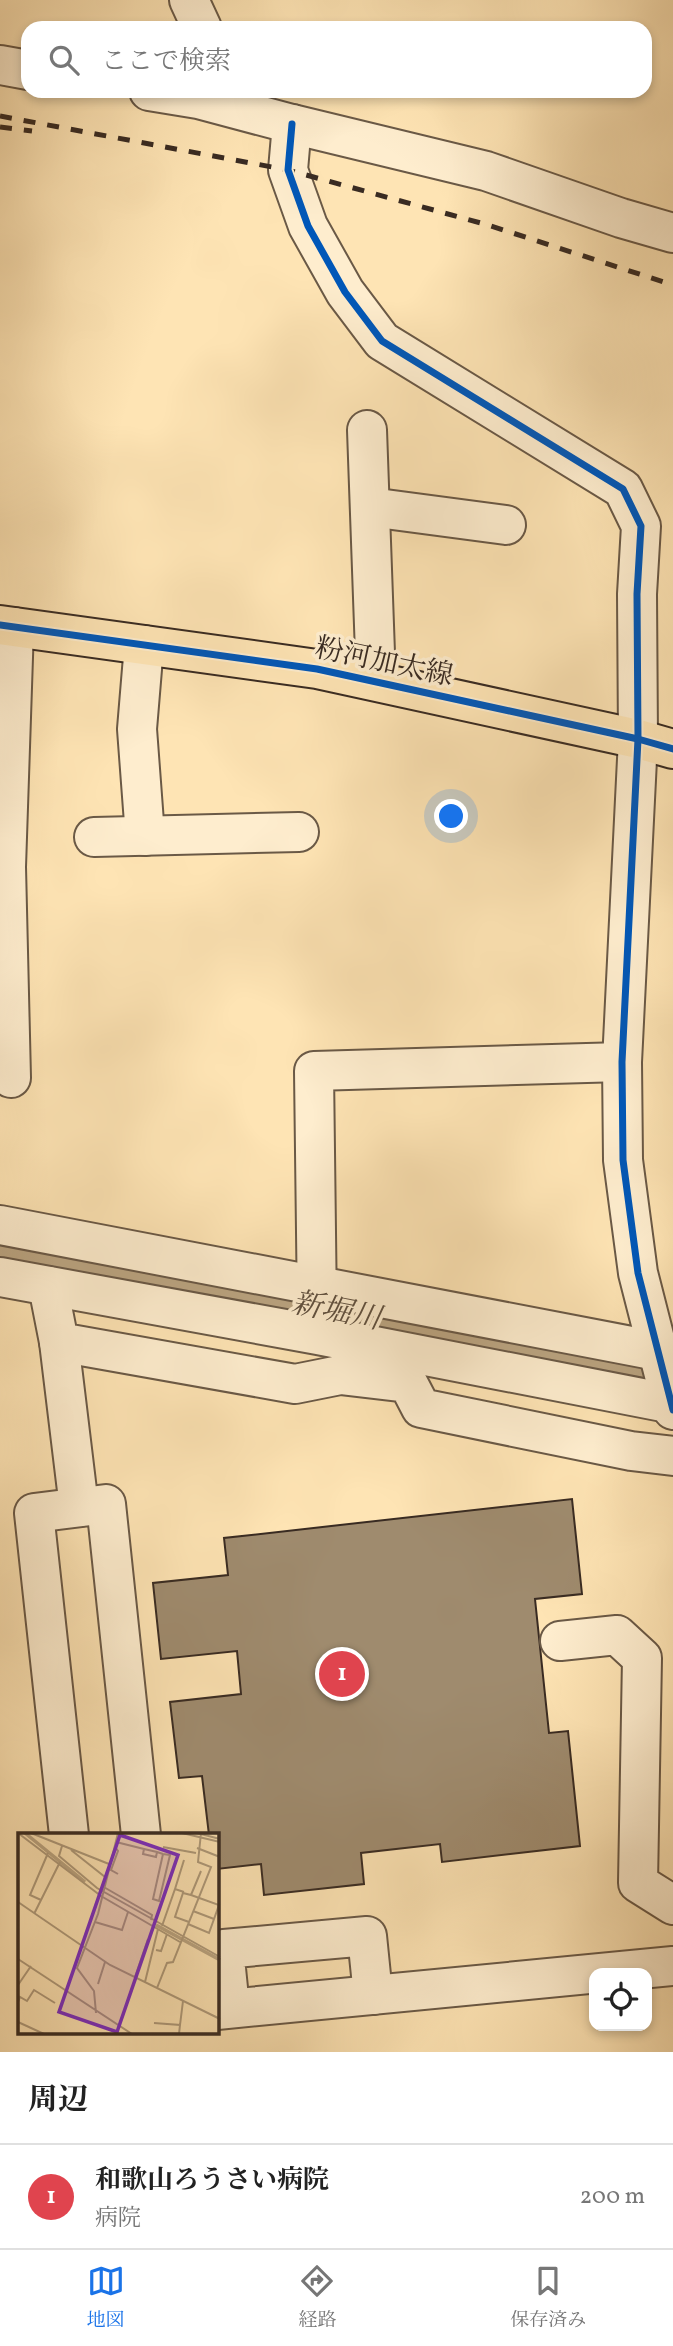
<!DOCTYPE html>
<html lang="ja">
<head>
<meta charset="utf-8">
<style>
  :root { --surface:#fff; --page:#f6f6f6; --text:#222; --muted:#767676; --line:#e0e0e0; --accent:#1a73e8 }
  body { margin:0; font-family:Vollkorn,"Noto Serif JP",serif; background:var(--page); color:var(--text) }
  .controls { position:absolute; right:21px; bottom:21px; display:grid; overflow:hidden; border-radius:14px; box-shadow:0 4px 10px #0003 }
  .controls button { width:63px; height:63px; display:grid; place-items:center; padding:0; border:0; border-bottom:2px solid var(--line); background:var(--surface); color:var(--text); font:35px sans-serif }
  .you { position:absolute; left:452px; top:817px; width:24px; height:24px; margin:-18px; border:5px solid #fff; border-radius:50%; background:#1a73e8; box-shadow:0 0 0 10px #1a73e833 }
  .badge { display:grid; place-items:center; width:46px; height:46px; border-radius:50%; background:var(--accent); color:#fff; font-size:23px; font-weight:700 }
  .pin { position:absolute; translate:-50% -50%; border:4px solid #fff; box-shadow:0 2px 7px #0006 }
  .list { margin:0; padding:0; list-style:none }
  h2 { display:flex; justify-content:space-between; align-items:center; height:91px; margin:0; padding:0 28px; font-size:30px }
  h2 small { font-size:23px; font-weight:400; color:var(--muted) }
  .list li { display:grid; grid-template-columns:46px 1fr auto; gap:21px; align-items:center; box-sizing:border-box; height:105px; padding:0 28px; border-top:2px solid var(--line) }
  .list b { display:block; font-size:26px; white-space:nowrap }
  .list p { margin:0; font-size:23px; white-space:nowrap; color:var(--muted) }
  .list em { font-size:23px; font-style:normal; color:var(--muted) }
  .icon { flex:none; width:38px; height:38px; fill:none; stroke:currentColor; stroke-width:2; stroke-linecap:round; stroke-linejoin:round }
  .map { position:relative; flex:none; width:673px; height:2052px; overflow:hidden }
  .search { position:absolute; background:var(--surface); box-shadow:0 4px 10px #0003; left:21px; right:21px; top:21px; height:77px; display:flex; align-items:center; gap:18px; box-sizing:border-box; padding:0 24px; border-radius:21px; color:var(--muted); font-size:26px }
  .sheet { height:196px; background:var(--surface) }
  nav { display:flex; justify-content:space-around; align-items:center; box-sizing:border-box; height:98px; border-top:2px solid var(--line); background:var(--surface); font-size:19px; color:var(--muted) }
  nav a { display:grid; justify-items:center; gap:4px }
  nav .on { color:var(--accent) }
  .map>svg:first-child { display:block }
</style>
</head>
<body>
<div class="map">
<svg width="673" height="2052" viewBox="0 0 673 2052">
  <rect width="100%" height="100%" fill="#fee4b4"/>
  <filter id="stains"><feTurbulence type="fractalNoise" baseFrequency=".00286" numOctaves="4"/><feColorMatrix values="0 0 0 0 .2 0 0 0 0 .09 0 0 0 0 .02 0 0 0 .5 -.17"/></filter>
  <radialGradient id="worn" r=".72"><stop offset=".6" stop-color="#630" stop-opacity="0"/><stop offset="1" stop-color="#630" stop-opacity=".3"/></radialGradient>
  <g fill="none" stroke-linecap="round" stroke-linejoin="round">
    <!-- river -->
    <path stroke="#bba582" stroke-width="52" d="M0,1247l673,129"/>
  </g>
  <!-- building -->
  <path fill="#9f8b6e" stroke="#392b22" stroke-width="2" d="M572,1499l10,95 -47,5 14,134 19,-2 12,115 -138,16 -2,-18 -79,9 3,31 -100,11 -3,-31 -44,5v-34h-8l-7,-59 -23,2 -9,-76 71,-8 -4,-43 -76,8 -8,-76 75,-8 -4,-37z"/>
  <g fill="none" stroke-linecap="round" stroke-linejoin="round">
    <!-- minor casing -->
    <g stroke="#6a5946" stroke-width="42">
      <g id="minor">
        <path d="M189,0l13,28"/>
        <path d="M0,65l28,5"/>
        <path d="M149,91l49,8 94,25 194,47 135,47 52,15"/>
        <path d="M292,124l-4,46 20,56 37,66 37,49 241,148 18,37 -4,68 1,145 -16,323 1,98 15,113 35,137"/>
        <path d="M367,430l9,251"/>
        <path d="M370,507l136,18"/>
        <path d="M144,645l-7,84 8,107"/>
        <path d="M94,837l205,-5"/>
        <path d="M11,1078l-5,-211 8,-240"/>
        <path d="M0,1225l673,129"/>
        <path d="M0,1277l318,58 355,69"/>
        <path d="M48,1286l11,56 236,42 45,-9 68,8 13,25 210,43 42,5"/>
        <path d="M317,1312l-3,-241 308,-9"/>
        <path d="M59,1342l20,165"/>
        <path d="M560,1641l57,-6 25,23 -4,225 35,22"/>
        <path d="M69,1835l-35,-322 72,-9 35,331"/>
        <path d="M230,2008l-6,-59 143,-13 6,59"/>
        <path d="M217,2010l456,-44"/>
      </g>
    </g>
    <!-- major casing -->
    <g stroke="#392b22" stroke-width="42">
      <path id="major" d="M0,625l317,44 321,70 35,10"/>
    </g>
    <!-- minor -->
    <use href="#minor" stroke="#feedce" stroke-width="38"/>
    <!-- major -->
    <use href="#major" stroke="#fee4b4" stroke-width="38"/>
    <!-- rail -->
    <g stroke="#392b22" stroke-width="5" stroke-dasharray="12 12" stroke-linecap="butt">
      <path d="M0,116l288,54 200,55 185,60"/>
      <path d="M0,127l32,4"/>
    </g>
    <!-- cycleway casing -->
    <g stroke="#feedce" stroke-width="11">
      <g id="cycleway">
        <path d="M292,124l-4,46 20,56 37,66 37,49 241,148 18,37 -4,68 1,145 -16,323 1,98 15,113 35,137"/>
        <path d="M0,625l317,44 321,70 35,10"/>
      </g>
    </g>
    <!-- cycleway -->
    <use href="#cycleway" stroke="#0057b8" stroke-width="7"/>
  </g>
  <g text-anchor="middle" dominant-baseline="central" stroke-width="7" stroke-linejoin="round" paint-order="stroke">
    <!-- street labels -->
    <g font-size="28" fill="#392b22" stroke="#feedce">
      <text transform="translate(384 663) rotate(12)">粉河加太線</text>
    </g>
    <!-- water labels -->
    <g font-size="30" font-style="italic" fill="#60503f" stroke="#feedce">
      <text transform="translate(336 1312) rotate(11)">新堀川</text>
    </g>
  </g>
  <!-- overview -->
  <g transform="translate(18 1833)">
    <rect width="201" height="201" fill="#fee4b4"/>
    <path fill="none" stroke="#bba582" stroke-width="3.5" d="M7,0l60,49M138,92l64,35"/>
    <path fill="none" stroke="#af9a7a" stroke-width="2" d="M0,0l83,63 79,46M13,0l78,31M164,0l38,9M179,0l23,6M98,9l28,7 13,3 6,2 7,1 -11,46 -6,-2 10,-45M44,13l-3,10 38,32 123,69M97,14l3,4 -7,19 7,4M145,14l33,6M179,15l23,9M126,16l-1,5 13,3 1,-5M53,17l34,27M84,53l50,29 -1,5M157,56l9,-29M23,67l-11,-5 18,-42M0,69l92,63 110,54M175,78l21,8M16,81l26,-52M77,89l27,8 6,-18M171,89l-14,-5 8,-24 8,2 10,-24M170,91l21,9 10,-28 -28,-10M144,93l13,-37 9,3M138,117l5,1 6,-17M0,126l114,75M117,144l13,-38M127,149l13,-53M80,151l7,-22M0,152l13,-19M139,155l10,-25 6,-1 38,-95 -13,-5 3,-29M0,169l2,-5 7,4 7,-11 21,13M78,180l-2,-22 -17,-23 21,-54 20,-81M0,189l26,12M136,190l26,2 -1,9M162,192l3,-24"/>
    <path fill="#7b2cbf" fill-opacity="0.15" stroke="#7b2cbf" stroke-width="3.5" d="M102,2l58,20 -61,177 -58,-20z"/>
    <rect width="201" height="201" fill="none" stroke="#392b22" stroke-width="3.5"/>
  </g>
  <rect width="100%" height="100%" filter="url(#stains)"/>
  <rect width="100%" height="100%" fill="url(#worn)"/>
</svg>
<div class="controls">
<button><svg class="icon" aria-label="locate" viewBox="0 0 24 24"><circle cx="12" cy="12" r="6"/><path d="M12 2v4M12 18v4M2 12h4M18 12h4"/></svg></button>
</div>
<div class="you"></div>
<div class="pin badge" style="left:342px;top:1674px;background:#e0444e">1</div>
<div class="search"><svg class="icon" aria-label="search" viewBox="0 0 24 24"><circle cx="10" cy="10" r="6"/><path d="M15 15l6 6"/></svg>ここで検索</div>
</div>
<section class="sheet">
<h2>周辺<small></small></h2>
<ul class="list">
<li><span class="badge" style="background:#e0444e">1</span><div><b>和歌山ろうさい病院</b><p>病院</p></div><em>200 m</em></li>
</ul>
</section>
<nav>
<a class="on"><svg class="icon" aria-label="map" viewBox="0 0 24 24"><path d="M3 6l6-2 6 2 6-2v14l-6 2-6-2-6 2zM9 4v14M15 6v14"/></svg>地図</a>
<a><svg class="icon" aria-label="directions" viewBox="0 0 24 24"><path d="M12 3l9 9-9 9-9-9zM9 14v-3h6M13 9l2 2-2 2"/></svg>経路</a>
<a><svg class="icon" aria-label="saved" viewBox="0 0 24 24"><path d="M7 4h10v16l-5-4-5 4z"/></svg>保存済み</a>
</nav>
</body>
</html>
